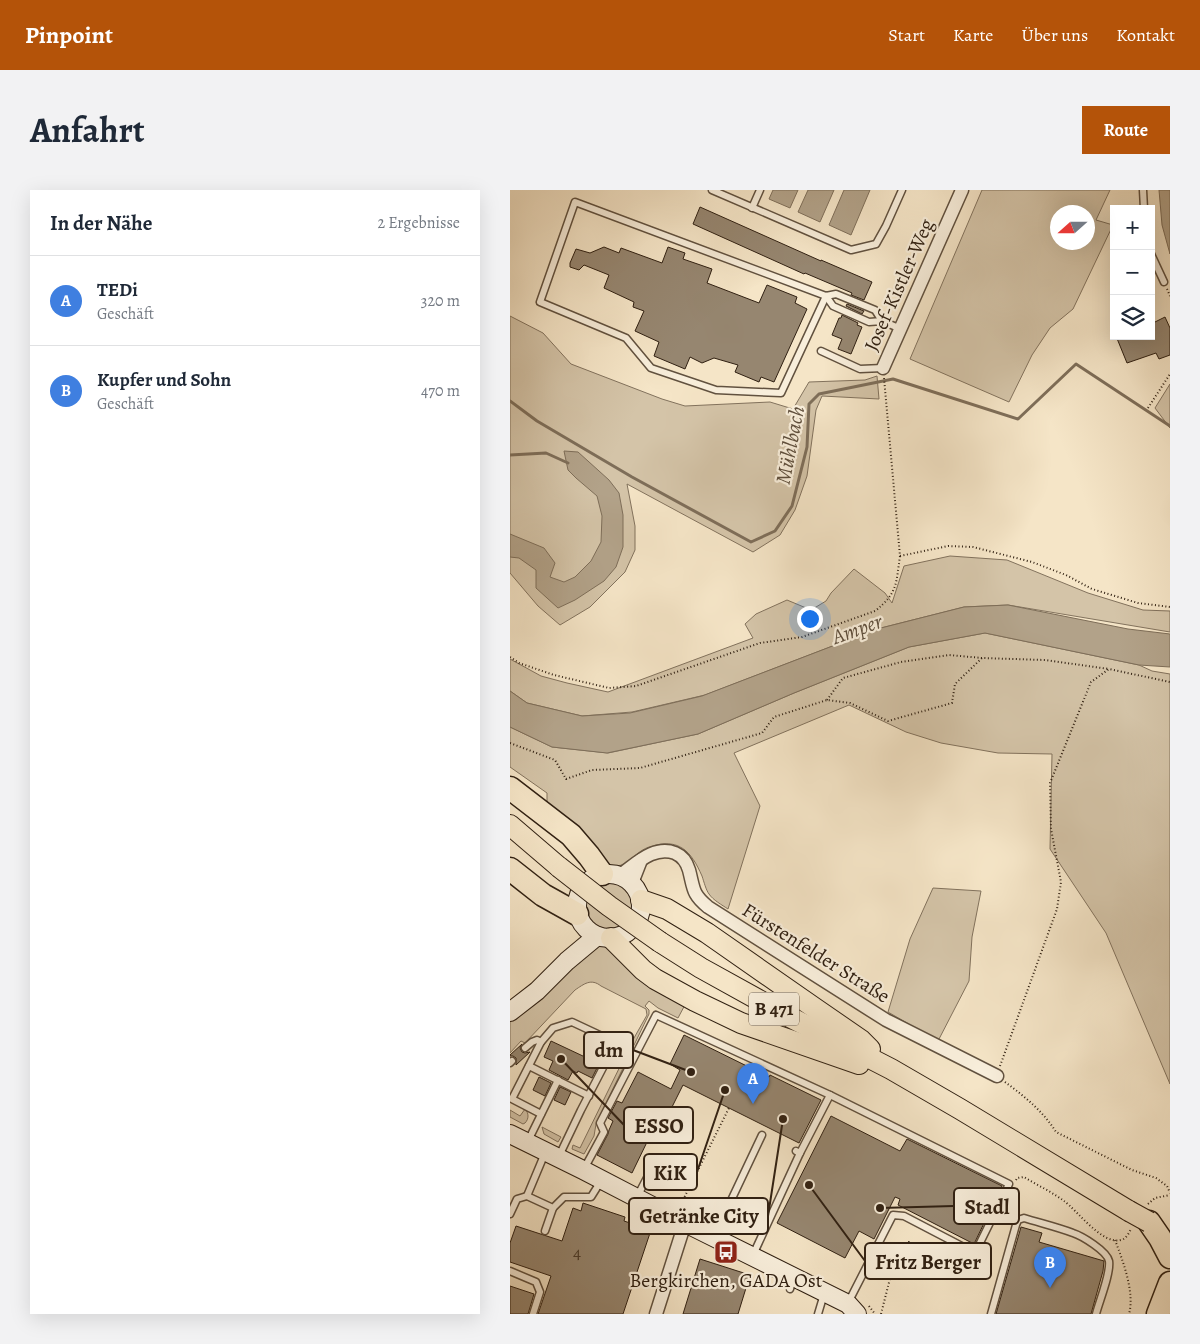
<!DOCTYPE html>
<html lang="de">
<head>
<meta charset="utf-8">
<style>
  :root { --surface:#fff; --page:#f2f2f3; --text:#1f2937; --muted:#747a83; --line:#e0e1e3; --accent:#b45309 }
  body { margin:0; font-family:Alegreya,serif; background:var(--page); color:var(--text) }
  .controls { position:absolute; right:15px; top:15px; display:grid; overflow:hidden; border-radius:0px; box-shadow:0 5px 20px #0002 }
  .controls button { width:45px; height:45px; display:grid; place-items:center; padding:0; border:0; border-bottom:1px solid var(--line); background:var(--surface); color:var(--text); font:25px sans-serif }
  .compass { position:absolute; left:540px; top:15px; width:45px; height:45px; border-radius:50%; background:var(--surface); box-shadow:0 5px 20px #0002; rotate:249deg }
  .you { position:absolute; left:299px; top:428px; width:18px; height:18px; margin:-12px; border:4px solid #fff; border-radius:50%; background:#1a73e8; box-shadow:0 0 0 8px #1a73e833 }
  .badge { display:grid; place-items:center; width:32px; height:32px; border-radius:50%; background:var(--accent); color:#fff; font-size:16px; font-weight:700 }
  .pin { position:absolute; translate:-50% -41px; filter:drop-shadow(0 1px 2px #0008) }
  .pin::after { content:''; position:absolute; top:26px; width:18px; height:15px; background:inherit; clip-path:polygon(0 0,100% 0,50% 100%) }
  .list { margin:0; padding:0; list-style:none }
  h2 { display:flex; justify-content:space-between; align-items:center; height:65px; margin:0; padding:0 20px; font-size:21px }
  h2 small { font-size:16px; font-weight:400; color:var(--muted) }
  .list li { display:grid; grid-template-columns:32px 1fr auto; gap:15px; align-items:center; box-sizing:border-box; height:90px; padding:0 20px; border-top:1px solid var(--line) }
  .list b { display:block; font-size:19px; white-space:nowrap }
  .list p { margin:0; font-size:16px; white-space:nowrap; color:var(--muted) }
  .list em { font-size:16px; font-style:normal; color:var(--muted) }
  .icon { flex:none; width:28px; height:28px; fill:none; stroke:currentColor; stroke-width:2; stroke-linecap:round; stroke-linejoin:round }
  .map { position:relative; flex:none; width:660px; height:1124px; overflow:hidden; border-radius:0px }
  header { display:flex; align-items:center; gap:30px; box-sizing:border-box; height:70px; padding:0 25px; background:var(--accent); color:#fff }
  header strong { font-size:24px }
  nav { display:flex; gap:28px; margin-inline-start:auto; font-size:18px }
  .intro { display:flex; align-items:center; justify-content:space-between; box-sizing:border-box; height:120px; padding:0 30px }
  h1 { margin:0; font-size:35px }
  .button { padding:12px 22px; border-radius:0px; background:var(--accent); color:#fff; font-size:18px; font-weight:700 }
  main { display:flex; gap:30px; padding:0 30px }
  aside { flex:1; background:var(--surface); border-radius:0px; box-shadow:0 5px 20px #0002 }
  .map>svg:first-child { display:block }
</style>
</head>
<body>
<header>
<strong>Pinpoint</strong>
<nav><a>Start</a><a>Karte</a><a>Über uns</a><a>Kontakt</a></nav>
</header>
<div class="intro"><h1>Anfahrt</h1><a class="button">Route</a></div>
<main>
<aside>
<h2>In der Nähe<small>2 Ergebnisse</small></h2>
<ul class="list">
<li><span class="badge" style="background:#3f7fe0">A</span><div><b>TEDi</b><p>Geschäft</p></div><em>320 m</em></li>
<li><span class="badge" style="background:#3f7fe0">B</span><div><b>Kupfer und Sohn</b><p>Geschäft</p></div><em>470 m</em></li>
</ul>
</aside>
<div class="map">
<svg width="660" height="1124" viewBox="0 0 660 1124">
  <rect width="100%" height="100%" fill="#f5e5c7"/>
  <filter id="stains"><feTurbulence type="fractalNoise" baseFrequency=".004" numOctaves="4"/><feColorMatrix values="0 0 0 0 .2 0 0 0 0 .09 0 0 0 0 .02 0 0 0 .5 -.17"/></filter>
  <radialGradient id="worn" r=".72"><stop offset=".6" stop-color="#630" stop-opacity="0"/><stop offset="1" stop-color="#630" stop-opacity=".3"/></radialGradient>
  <!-- green -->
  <g fill="#d4c4a8" stroke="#82725d" fill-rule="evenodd">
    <path d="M472,0h128l-14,30 17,5 -40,84 -23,19 -18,27 -23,47 -99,-43zM548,22h30v30h-30z"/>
    <path d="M0,126l33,17 28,31 91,35 23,7 85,-4 23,7 16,-27 56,-2 12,-4 2,23 -57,-3 -6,14 -9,66 -12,34 -15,25 -27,17 -126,-68 8,42v24l-10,22 -35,35 -30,18 -22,-19 -28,-33z"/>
    <path d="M660,194v44l-15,-20z"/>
    <path d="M440,366l57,4 81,33 55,17 27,1v21l-162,-27 -44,2 -87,22 -172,66 -73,17 -50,4 -55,-13 -17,-12v-32l31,17 26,7 41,9 145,-54 -8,-14 11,-10 31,-14 24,10 15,-9 5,-8 23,-24 31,24 7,10 12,-37z"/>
    <path d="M475,443l154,32 13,6 18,3v410l-64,-151 -56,-84 2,-95 -54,-1 -57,-10 -35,-11 -57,-27 -115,48 26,53 -32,103c-6,-4 -15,-9 -19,-15 -3,-4 -5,-12 -7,-18 -11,-25 -23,-39 -53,-29 -20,7 -20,27 -47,15l-55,-59v-10l-37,-26v-40l42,20 56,6 90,-19 96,-41 115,-46z"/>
    <circle cx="99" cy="716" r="25"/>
    <path d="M423,698l48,3 -9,46 -3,44 -31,60 -50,-29 22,-73z"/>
    <path d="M85,756h8l10,3 74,52 -9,17 -20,-10 -9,-7 -4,5 4,4v4l-53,110 -2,12 -10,18 -12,-5 1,-4 7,3 54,-110 13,-23 -1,-6 -45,-23c-10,-8 -17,-2 -26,4l-50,53 -4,-2 -11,12v-31l32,-25z"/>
    <path d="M15,919c4,4 4,10 0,14l-2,1 -13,-7v-7l10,6z"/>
    <path d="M32,937l19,10 -3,5 -14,-8z"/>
  </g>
  <!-- water -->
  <g fill="#b2a289" stroke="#7e6e59">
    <path d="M263,0h25l-8,18 -21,-9z"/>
    <path d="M298,0h26l-14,32 -22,-10z"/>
    <path d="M334,0h26l-19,45 -22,-10z"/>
    <path d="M649,0h11v64l-8,-29z"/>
    <path d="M54,261l14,1 31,28 10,13 4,22v32l-7,20 -12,14 -29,19 -17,8 -22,-20v-18l-17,-12 -9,-1v-23l34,14 11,15 -5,14 14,5 11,-5 16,-16 10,-19 1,-26 -5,-20 -21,-18 -8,-8z"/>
    <path d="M498,415l120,24 42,5v33l-31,-2 -154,-32 -76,14 -115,46 -96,41 -91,19 -55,-6 -42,-20v-36l17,12 55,13 48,-3 72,-17 175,-67 87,-22z"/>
  </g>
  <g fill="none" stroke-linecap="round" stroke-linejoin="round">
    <!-- stream -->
    <g stroke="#7e6e59" stroke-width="3">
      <path d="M0,211l27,20 95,56 119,65 24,-11 17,-25 15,-59 2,-43 10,-10 74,-15 125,40 58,-55 94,62"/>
      <path d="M0,265l36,-2 22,10"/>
    </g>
  </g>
  <!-- building -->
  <g fill="#968670" stroke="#302012">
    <path d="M190,17l121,54v-1l51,22 -8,18 -13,-5 1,-2 -47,-20 -1,1 -111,-50z"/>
    <path d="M94,57l15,6 2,-5 41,15 6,-16 17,6 -2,6 29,10 -5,14 52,20 8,-18 30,12 -2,6 12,6 -33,73 -13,-5 -2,5 -24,-10 3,-7 -24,-7 -12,5 -12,-6 -5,12 -31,-13 5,-14 -24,-11 9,-20 -11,-4 1,-5 -30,-14 5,-13 -25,-10 -5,5 -9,-3v-4l6,-14 14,4z"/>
    <path d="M337,114l17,7 -2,3 -16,-8z"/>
    <path d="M332,125l16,8 -1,2 5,2 -11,27 -13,-5 4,-10 -10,-4 7,-17h2z"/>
    <path d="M655,127l5,11v27l-11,4 -3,-6 -29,10 -11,-27h35v-12z"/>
    <path d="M174,845l85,42 1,-2 51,25 -22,43 -116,-58 -29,58 -6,-3 -16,33 -35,-18 11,-21 1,-4 4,-9 -5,-3 9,-17 5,2 16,-31 33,17 9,-19 -10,-6z"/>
    <path d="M41,851l34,16 -1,2 14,7 -6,12 -14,-7 -1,2 -4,-2 -5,9 -19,-10 4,-9 -9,-4z"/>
    <path d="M12,854l-2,4 2,4 3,1 5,-1 -14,13v-7l-3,-2h-3v-1z"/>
    <path d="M29,887l12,6 -6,13 -12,-6z"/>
    <path d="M50,897l11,5 -6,13 -11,-5z"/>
    <path d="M321,926l69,35 7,-12 95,47 -28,58 -76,-39 2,-6 -5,-2 -21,42 -15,-8 -14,27 -68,-35z"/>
    <path d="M73,1013l42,14 -1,4 27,9 -28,84h-85l13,-38 -41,-14v-19l6,-17 46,15 11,-33 8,3z"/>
    <path d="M511,1037l21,6 -3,9 65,19 -1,10 -12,43h-95z"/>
    <path d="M190,1069l50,16 -12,39h-55z"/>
    <path d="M0,1096l24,8 -6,20h-18z"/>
  </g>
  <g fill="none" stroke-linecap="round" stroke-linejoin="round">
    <!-- lane casing -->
    <g stroke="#61513f" stroke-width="9">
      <g id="lane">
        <path d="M202,0l139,60 25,-6 10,-18 16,-36"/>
        <path d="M633,0l1,19"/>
        <path d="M242,18l8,-18"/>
        <path d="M641,64l13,28"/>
        <path d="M316,106l-45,97 -65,-3 -65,-22 -25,-30 -86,-36 35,-100 251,94 10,-2 39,16 7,11 19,8"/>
        <path d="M316,106l7,10 36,16 13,-1"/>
        <path d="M311,161l39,18 23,-1"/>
        <path d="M15,858l7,-6 5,-2 4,2"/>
        <path d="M0,873l2,-2"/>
        <path d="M19,876l60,30"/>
        <path d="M320,905l179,89 -34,69 -71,-37 -11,-1 -45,88"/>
        <path d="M31,924l-29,-15 29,-57 12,-14 19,-6 32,15 5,19 -28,54 -22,46"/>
        <path d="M18,951l30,-61"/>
        <path d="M35,963l-18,43 26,12 11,-11h27l10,-16"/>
        <path d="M74,979l20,-37 -4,-9 56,-108 174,80 -30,58"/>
        <path d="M127,1007l13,-25"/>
        <path d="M217,1019l35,-74"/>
        <path d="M0,1024l7,-15 10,-3"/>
        <path d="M35,1041l8,-23"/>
        <path d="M243,1065l47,-102 -4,-2"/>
        <path d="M0,1081l26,11 4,10 -7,22"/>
        <path d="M280,1099l3,-11"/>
        <path d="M308,1124l6,-20"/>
        <path d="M481,1124l25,-89 2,-5 6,-2c16,5 33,9 49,15 9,3 34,18 36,28 2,12 -10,41 -13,53"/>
      </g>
    </g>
    <!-- street casing -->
    <g stroke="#61513f" stroke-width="15">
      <g id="street">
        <path d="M373,178l79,-178"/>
        <path d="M110,685c16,-11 34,-30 55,-22 7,3 12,10 14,17 5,19 3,24 19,37l178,113 111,56"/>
        <path d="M122,693l9,-23"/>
        <path d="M146,1124l29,-91"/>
      </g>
    </g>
    <!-- secondary casing -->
    <g stroke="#302012" stroke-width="20">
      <g id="secondary">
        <circle cx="99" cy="716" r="32"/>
        <path d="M0,822l27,-21 30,-30 30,-25"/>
        <path d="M0,944l73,36 102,53 163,81 9,10"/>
      </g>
    </g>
    <!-- primary casing -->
    <g stroke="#302012" stroke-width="22">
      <g id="primary">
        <path d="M0,635l49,42"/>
        <path d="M131,710l26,9 40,24 109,76 45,31 9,9"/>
        <path d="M101,748l32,32 12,9 40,22 46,22 118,41"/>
        <path d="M150,752l41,26 83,46 107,55 69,40 169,102"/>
      </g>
    </g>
    <!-- highway casing -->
    <g stroke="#302012" stroke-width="25">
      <g id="highway">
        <path d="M0,598l61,47 18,21 13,18"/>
        <path d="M0,679l33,26 34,19"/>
        <path d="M639,1032l11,16 10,19"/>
        <path d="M648,1124l12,-31"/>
      </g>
    </g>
    <!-- path -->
    <g stroke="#302012" stroke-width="2" stroke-dasharray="1 2.5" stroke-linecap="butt">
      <path d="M657,99l3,7"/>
      <path d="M638,218l22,-34"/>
      <path d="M390,366l48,-10 25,1 59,15 34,13 26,14 46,14 32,4"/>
      <path d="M0,467l9,6 35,12 55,13 27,-2 124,-43 42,-6 73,-26c23,-18 21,-28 25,-55l-16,-178"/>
      <path d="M317,510l16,-22 58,-16 48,-7 33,3"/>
      <path d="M0,553l45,17 11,19 26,-9 48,-2 122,-35 12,-16 53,-17 23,3 38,18 64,-18 3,-19 27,-26 63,2 64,9"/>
      <path d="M490,876l57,-157 4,-27 -10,-53 -1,-46 41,-101 18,-13 61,13"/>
      <path d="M495,892c19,14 38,29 51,50l76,38 24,8 11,8 3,7"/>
      <path d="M506,990l1,-2 7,-1c13,8 28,15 40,24 14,10 38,44 57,39 5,-1 8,-7 10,-11"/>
      <path d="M173,1010l46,-92"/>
      <path d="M638,1014l7,-6 15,-3"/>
      <path d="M605,1050c8,21 20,53 14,74"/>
      <path d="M359,1116l6,8"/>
      <path d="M371,1124l17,-67 11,-5 55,29 8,-3 4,-8"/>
    </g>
    <!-- lane -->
    <use href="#lane" stroke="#f8eedb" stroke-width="6"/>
    <!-- street -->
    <use href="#street" stroke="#f8eedb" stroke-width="12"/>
    <!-- secondary -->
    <use href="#secondary" stroke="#f8eedb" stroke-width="18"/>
    <!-- primary -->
    <use href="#primary" stroke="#f5e5c7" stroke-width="20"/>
    <!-- highway -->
    <use href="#highway" stroke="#f5e5c7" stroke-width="22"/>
    <!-- primary-bridge casing -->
    <g stroke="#302012" stroke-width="22" stroke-linecap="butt">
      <g id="primary-bridge">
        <path d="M49,677l50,39 51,36"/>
        <path d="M619,1021l20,11"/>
      </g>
    </g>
    <!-- primary-bridge -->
    <use href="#primary-bridge" stroke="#f5e5c7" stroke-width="20"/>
  </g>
  <!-- icons -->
  <defs>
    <g id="bus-square" transform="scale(1.25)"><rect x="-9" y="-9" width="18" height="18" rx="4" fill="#8f2418" stroke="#f8eedb"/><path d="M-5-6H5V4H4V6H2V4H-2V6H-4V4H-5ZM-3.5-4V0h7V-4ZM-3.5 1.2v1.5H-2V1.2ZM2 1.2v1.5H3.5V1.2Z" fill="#fff"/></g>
  </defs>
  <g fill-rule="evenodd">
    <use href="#bus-square" x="216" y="1062"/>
  </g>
  <g text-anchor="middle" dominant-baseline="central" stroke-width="4.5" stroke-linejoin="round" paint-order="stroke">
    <!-- number labels -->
    <g font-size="18" fill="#4a3a2a">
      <text x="67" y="1062">4</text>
    </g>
    <!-- shield labels -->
    <rect fill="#f8eedb" stroke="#6c5e4e" stroke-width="1" x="239" y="802.5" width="50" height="33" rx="4"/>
    <g font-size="19" font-weight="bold" fill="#302012">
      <text x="264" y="819">B 471</text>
    </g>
    <!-- street labels -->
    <g font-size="20" fill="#302012" stroke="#f8eedb">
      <text transform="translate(389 95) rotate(-66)">Josef-Kistler-Weg</text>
      <text transform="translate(306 763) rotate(32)">Fürstenfelder Straße</text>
    </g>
    <!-- poi labels -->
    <g font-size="20" fill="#302012" stroke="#f8eedb">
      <text x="216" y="1090">Bergkirchen, GADA Ost</text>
    </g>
    <!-- water labels -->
    <g font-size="21" font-style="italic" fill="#5e4e3c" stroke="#f8eedb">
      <text transform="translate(280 255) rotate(-79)">Mühlbach</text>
      <text transform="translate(347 439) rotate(-20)">Amper</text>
    </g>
  </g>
  <!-- callouts -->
  <path fill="none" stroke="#302012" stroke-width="2" d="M181 882L123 860M51 869L114 935M215 900L187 982M370 1018L444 1016M273 929L258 1026M299 995L355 1071"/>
  <g fill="#302012" stroke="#f8eedb" stroke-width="2">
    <circle cx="181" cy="882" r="5"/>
    <circle cx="51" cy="869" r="5"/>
    <circle cx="215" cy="900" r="5"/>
    <circle cx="370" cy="1018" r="5"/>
    <circle cx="273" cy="929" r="5"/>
    <circle cx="299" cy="995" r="5"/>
  </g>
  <g fill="#f8eedb" stroke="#302012" stroke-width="2">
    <rect x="74" y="842" width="49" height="36" rx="5"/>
    <rect x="114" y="917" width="69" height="36" rx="5"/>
    <rect x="134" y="964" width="53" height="36" rx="5"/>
    <rect x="444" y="998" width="65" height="36" rx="5"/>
    <rect x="119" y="1008" width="139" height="36" rx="5"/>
    <rect x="355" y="1053" width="126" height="36" rx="5"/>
  </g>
  <g font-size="21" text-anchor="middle" font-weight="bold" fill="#302012">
    <text x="99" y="867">dm</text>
    <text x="149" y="943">ESSO</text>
    <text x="160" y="990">KiK</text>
    <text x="477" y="1024">Stadl</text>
    <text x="189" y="1033">Getränke City</text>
    <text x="418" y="1079">Fritz Berger</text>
  </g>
  <rect width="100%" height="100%" filter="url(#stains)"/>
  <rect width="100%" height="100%" fill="url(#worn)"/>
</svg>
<div class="controls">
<button>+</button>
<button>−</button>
<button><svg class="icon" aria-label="layers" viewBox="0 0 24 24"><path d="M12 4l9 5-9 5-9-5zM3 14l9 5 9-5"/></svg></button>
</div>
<svg class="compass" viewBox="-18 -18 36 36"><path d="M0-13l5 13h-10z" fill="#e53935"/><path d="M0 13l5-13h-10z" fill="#747a83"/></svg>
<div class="you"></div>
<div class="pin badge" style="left:243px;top:914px;background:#3f7fe0">A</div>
<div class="pin badge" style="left:540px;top:1098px;background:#3f7fe0">B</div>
</div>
</main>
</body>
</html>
